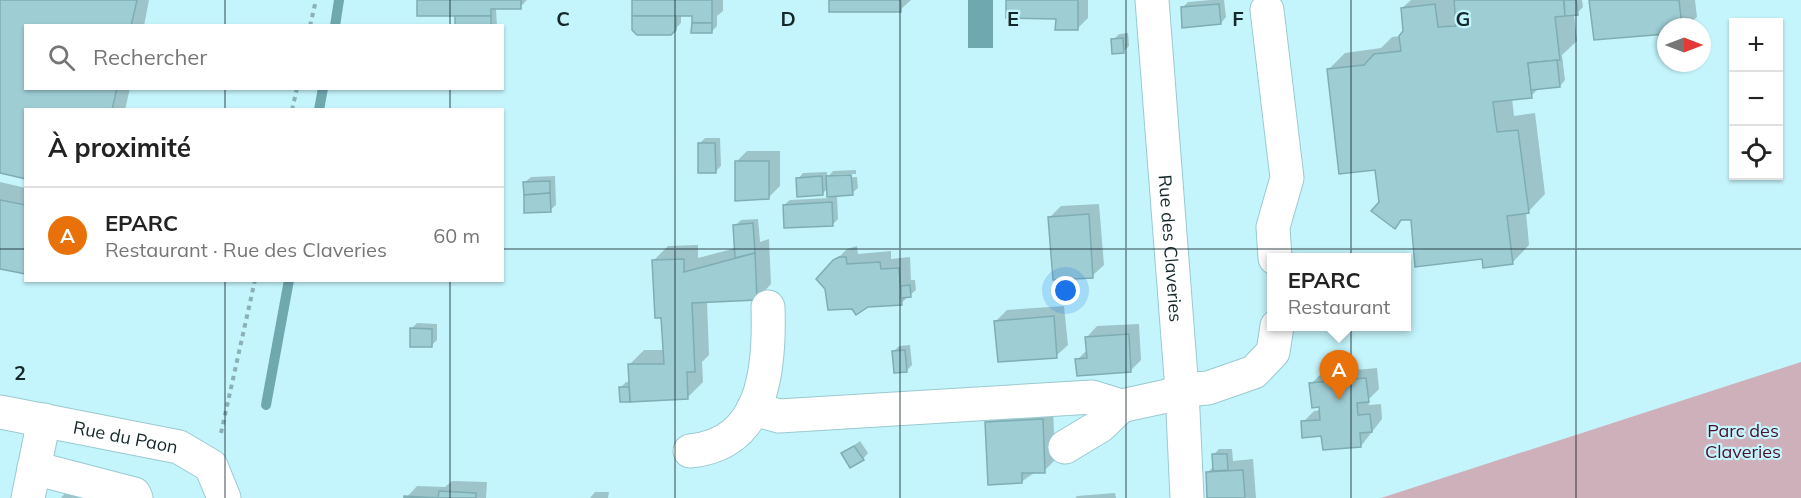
<!DOCTYPE html>
<html lang="fr">
<head>
<meta charset="utf-8">
<style>
  :root { --surface:#fff; --page:#f2f2f2; --text:#222; --muted:#767676; --line:#e0e0e0; --accent:#ea580c }
  body { margin:0; font-family:Mulish,sans-serif; background:var(--page); color:var(--text) }
  .controls { position:absolute; right:18px; top:18px; display:grid; overflow:hidden; border-radius:0px; box-shadow:0 2px 4px #0004 }
  .controls button { width:54px; height:54px; display:grid; place-items:center; padding:0; border:0; border-bottom:2px solid var(--line); background:var(--surface); color:var(--text); font:30px sans-serif }
  .compass { position:absolute; left:1657px; top:18px; width:54px; height:54px; border-radius:50%; background:var(--surface); box-shadow:0 2px 4px #0004; rotate:90deg }
  .you { position:absolute; left:1066px; top:291px; width:21px; height:21px; margin:-15px; border:4px solid #fff; border-radius:50%; background:#1a73e8; box-shadow:0 0 0 9px #1a73e833 }
  .badge { display:grid; place-items:center; width:39px; height:39px; border-radius:50%; background:var(--accent); color:#fff; font-size:20px; font-weight:700 }
  .pin { position:absolute; translate:-50% -50px; filter:drop-shadow(0 2px 3px #0008) }
  .pin::after { content:''; position:absolute; top:32px; width:21px; height:18px; background:inherit; clip-path:polygon(0 0,100% 0,50% 100%) }
  .popup { position:absolute; left:1267px; top:253px; width:144px; height:78px; box-sizing:border-box; display:grid; place-content:center; border-radius:0px; background:var(--surface); filter:drop-shadow(0 2px 4px #0005); font-size:20px; white-space:nowrap; color:var(--muted) }
  .popup b { font-size:22px; color:var(--text) }
  .popup::after { content:''; position:absolute; left:50%; top:100%; margin-left:-12px; border:12px solid transparent; border-top-color:var(--surface) }
  .list { margin:0; padding:0; list-style:none }
  h2 { display:flex; justify-content:space-between; align-items:center; height:78px; margin:0; padding:0 24px; font-size:26px }
  h2 small { font-size:20px; font-weight:400; color:var(--muted) }
  .list li { display:grid; grid-template-columns:39px 1fr auto; gap:18px; align-items:center; box-sizing:border-box; height:96px; padding:0 24px; border-top:2px solid var(--line) }
  .list b { display:block; font-size:22px; white-space:nowrap }
  .list p { margin:0; font-size:20px; white-space:nowrap; color:var(--muted) }
  .list em { font-size:20px; font-style:normal; color:var(--muted) }
  .icon { flex:none; width:33px; height:33px; fill:none; stroke:currentColor; stroke-width:2; stroke-linecap:round; stroke-linejoin:round }
  .map { position:relative; flex:none; width:1801px; height:498px; overflow:hidden }
  .search { position:absolute; background:var(--surface); box-shadow:0 2px 4px #0004; left:24px; top:24px; width:480px; height:66px; display:flex; align-items:center; gap:15px; box-sizing:border-box; padding:0 21px; border-radius:0px; color:var(--muted); font-size:22px }
  .panel { position:absolute; background:var(--surface); box-shadow:0 2px 4px #0004; left:24px; top:108px; width:480px; height:174px; border-radius:0px }
  .map>svg:first-child { display:block }
</style>
</head>
<body>
<div class="map">
<svg width="1801" height="498" viewBox="0 0 1801 498">
  <rect width="100%" height="100%" fill="#c5f5fc"/>
  <!-- green -->
  <path fill="#ceb0ba" d="M1801,362v136h-420z"/>
  <!-- water -->
  <rect fill="#70a8b0" x="968" y="0" width="25" height="48"/>
  <!-- shadow -->
  <g fill="#0003">
    <path d="M0,0h149l-5,26h-118v62h104l-5,22h-99l-26,62z"/>
    <path d="M419,0h108l-7,7 -24,2 1,17h-41v-12z"/>
    <path d="M633,0h90v11l-6,5v10l-5,5 -19,-16h-12v8l-11,11z"/>
    <path d="M831,0h80l-11,10z"/>
    <path d="M1007,0h81v18l-11,11 -19,-12z"/>
    <path d="M1211,0h13l2,17 -5,6 -39,-15 6,-6z"/>
    <path d="M1411,0h171l1,7 -6,6 -3,1 3,27 -15,14 3,25 -5,6 -21,2 -8,8 -19,2 2,18 21,-3 10,81 -17,18h-2l3,33 -17,18 -100,-44 -9,-1 -8,9 -14,-24 -4,-35 -49,-98 17,-17 36,-5 11,-11 9,-1 4,-4 -3,-24z"/>
    <path d="M1591,0h104l2,17 -11,10h-20v6z"/>
    <path d="M1128,33l1,13 -5,5 -11,-11 6,-6z"/>
    <path d="M705,138h15l1,28 -6,6 -16,-28z"/>
    <path d="M747,151h33v35l-11,11 -33,-35z"/>
    <path d="M856,170v4l-25,1v3l26,-1 1,11 -6,5 -15,2 1,24 -6,6 -48,-20 6,-5 39,-2 -1,-10 -6,6 -24,-15 5,-6 24,-1v6l6,-7z"/>
    <path d="M555,176l1,29 -6,5 -25,-28 6,-5z"/>
    <path d="M0,182l26,6v85l-26,-5z"/>
    <path d="M1099,204l5,61 -12,11 -42,-59 11,-11z"/>
    <path d="M758,219l2,23 9,-3 2,45 -14,15 -50,2 2,54 -7,7 1,20 -15,15 -67,3v-13l5,-5h4l-1,-17 15,-15h20l-1,-34 -10,-55 15,-15 30,-1v13l38,-10 -1,-22 6,-6z"/>
    <path d="M857,246l1,8 33,-3v8l19,-2 1,23h4l1,10 -15,13 -66,-42 12,-12z"/>
    <path d="M1064,306l4,39 -12,11 -60,-35 11,-11z"/>
    <path d="M417,323l20,1v16l-6,6 -20,-17z"/>
    <path d="M1139,324l2,36 -11,11 -53,-11 11,-11 -2,-11 11,-12z"/>
    <path d="M910,345l2,20 -5,5 -14,-18 6,-6z"/>
    <path d="M1377,368l2,21 -11,11 1,5 12,-1 1,15 -21,27 -39,-11 -19,-13 11,-11 7,-1 -10,-26 11,-11z"/>
    <path d="M1053,408l2,52 -11,11h-7l-16,11 -34,-59 11,-11z"/>
    <path d="M860,441l8,12 -5,6 -20,-6z"/>
    <path d="M1219,449h13l1,12 20,-2 3,39h-48l-1,-25 7,-7 -1,-11z"/>
    <path d="M80,476l25,22h-44z"/>
    <path d="M452,481l35,1 -1,16h-80l11,-12 28,1z"/>
    <path d="M595,492h14l-1,6h-18z"/>
    <path d="M1115,493l1,5h-41l2,-2z"/>
  </g>
  <g fill="none" stroke-linecap="round" stroke-linejoin="round">
    <!-- stream -->
    <g stroke="#70a8b0" stroke-width="10">
      <path d="M335,26l4,-26"/>
      <path d="M319,110l4,-22"/>
      <path d="M266,405l23,-125"/>
    </g>
  </g>
  <!-- building -->
  <g fill="#9ecdd4" stroke="#7fadb4" stroke-width="1.5">
    <path d="M0,0h137l-6,26h-105v62h91l-5,22h-86v69l-26,-6z"/>
    <path d="M417,0h104v9h-30v7h-74z"/>
    <path d="M632,0h80v23h-20v-7h-60z"/>
    <rect x="829" y="0" width="72" height="12"/>
    <path d="M1006,0h72v30h-23l1,-11 -50,-1z"/>
    <path d="M1454,0h110l1,16 -10,1 5,43 -32,3 4,35 -39,4 4,30 21,-2 11,83 -22,3 6,48 -30,4 -1,-9 -67,8 -4,-47h-10l-6,9 -24,-18 8,-9 -4,-32 -36,4 -12,-105 37,-4 10,-11 27,-3 -2,-15 4,-5 -2,-23 34,-4 3,23 18,-1z"/>
    <path d="M1564,0h12l2,15 -13,1z"/>
    <path d="M1589,0h90l3,27h-16v7l-72,6z"/>
    <path d="M1219,4l2,20 -39,4 -1,-21z"/>
    <rect x="455" y="16" width="36" height="10"/>
    <path d="M632,16h44v14l-5,5h-34l-5,-5z"/>
    <path d="M692,23h20v10h-21z"/>
    <path d="M1123,38l1,15 -12,1 -1,-15z"/>
    <path d="M1557,60l3,27 -29,3 -3,-27z"/>
    <path d="M698,143h17l1,30h-18z"/>
    <path d="M735,161h34v38l-34,2z"/>
    <path d="M851,175l2,20 -26,2 -1,-21z"/>
    <path d="M822,176l1,19 -26,2 -1,-19z"/>
    <path d="M550,181v12l-26,2 -1,-13z"/>
    <path d="M550,193l1,19 -27,1v-18z"/>
    <path d="M0,200l26,5v69l-26,-5z"/>
    <path d="M832,202l1,24 -49,2 -1,-23z"/>
    <path d="M1089,214l4,64 -40,2 -5,-63z"/>
    <path d="M753,223l2,30 -20,5 -2,-33z"/>
    <path d="M755,253l2,47 -65,3 3,69h-8l1,27 -58,3 -2,-38h36l-3,-46h-6l-3,-58 32,-1v13z"/>
    <path d="M839,257h7l1,7 33,-2 1,7 18,-1 3,37 -34,2 -12,8 -4,-6 -24,1 -3,-21 -9,-10 17,-19z"/>
    <path d="M910,285l1,12 -10,1v-12z"/>
    <path d="M1054,316l3,42 -59,4 -4,-41z"/>
    <path d="M410,328l22,1v18h-22z"/>
    <path d="M1129,334l2,38 -54,4 -2,-17 12,-1 -2,-21z"/>
    <path d="M905,350l2,22 -13,1 -2,-22z"/>
    <path d="M1366,378l3,24 -12,1 1,12 12,-1 2,18 -12,1 1,14 -38,3 -2,-14 -19,2 -1,-17 19,-1 -1,-13 -7,1 -3,-25z"/>
    <path d="M619,387h10l1,15h-10z"/>
    <path d="M1043,419l2,54h-23v10l-34,2 -3,-63z"/>
    <path d="M854,446l10,14 -14,8 -9,-15z"/>
    <path d="M1212,454h15l1,16 -15,1z"/>
    <path d="M1243,470l2,28h-38l-1,-26z"/>
    <path d="M439,491l37,2v5h-72v-2l34,2z"/>
  </g>
  <g fill="none" stroke-linecap="round" stroke-linejoin="round">
    <!-- minor casing -->
    <g stroke="#9ac9d0" stroke-width="35">
      <g id="minor">
        <path id="s1" d="M1152,0l30,390 5,108"/>
        <path d="M1267,10l20,168 -14,49 2,31"/>
        <path d="M1121,406l46,-10 15,-6 26,-2 46,-16 19,-20 4,-26"/>
        <path d="M753,409l26,7 313,-19 29,9 -21,20 -35,21"/>
        <path id="s2" d="M0,412l179,35 32,19 13,32"/>
        <path d="M690,451c75,-7 80,-84 78,-144"/>
        <path d="M34,468l100,26 2,4"/>
        <path d="M28,498l16,-78"/>
      </g>
    </g>
    <!-- path -->
    <g stroke="#8bb1b7" stroke-width="4" stroke-dasharray="4.5 4.5" stroke-linecap="butt">
      <path d="M310,26l6,-26"/>
      <path d="M292,110l5,-22"/>
      <path d="M221,433l34,-153"/>
    </g>
    <!-- minor -->
    <use href="#minor" stroke="#fff" stroke-width="33"/>
  </g>
  <!-- grid -->
  <path fill="none" stroke="#14272a" stroke-width="1.5" stroke-opacity="0.55" d="M225,0v26M450,0v26M675,0v498M900,0v498M1126,0v498M1351,0v498M1576,0v498M225,88v22M450,88v22M0,249h26M502,249h1299M225,280v218M450,280v218"/>
  <g text-anchor="middle" dominant-baseline="central" stroke-width="4.5" stroke-linejoin="round" paint-order="stroke">
    <!-- street labels -->
    <g font-size="18" fill="#14272a" stroke="#c5f5fc">
      <text stroke="none"><textPath href="#s1" startOffset="249">Rue des Claveries</textPath></text>
      <text stroke="none"><textPath href="#s2" startOffset="128">Rue du Paon</textPath></text>
    </g>
    <!-- park labels -->
    <g font-size="18" fill="#4a112c" stroke="#c5f5fc">
      <text x="1743" y="430">Parc des<tspan x="1743" dy="21">Claveries</tspan></text>
    </g>
  </g>
  <g font-size="20" text-anchor="middle" font-weight="bold" fill="#14272a" stroke="#c5f5fc" stroke-width="4.5" stroke-linejoin="round" paint-order="stroke">
    <text x="563" y="26">C</text>
    <text x="788" y="26">D</text>
    <text x="1013" y="26">E</text>
    <text x="1238" y="26">F</text>
    <text x="1463" y="26">G</text>
    <text x="20" y="380">2</text>
  </g>
</svg>
<div class="controls">
<button>+</button>
<button>−</button>
<button><svg class="icon" aria-label="locate" viewBox="0 0 24 24"><circle cx="12" cy="12" r="6"/><path d="M12 2v4M12 18v4M2 12h4M18 12h4"/></svg></button>
</div>
<svg class="compass" viewBox="-18 -18 36 36"><path d="M0-13l5 13h-10z" fill="#e53935"/><path d="M0 13l5-13h-10z" fill="#767676"/></svg>
<div class="you"></div>
<div class="pin badge" style="left:1339px;top:400px;background:#e8710a">A</div>
<div class="popup"><b>EPARC</b>Restaurant</div>
<div class="search"><svg class="icon" aria-label="search" viewBox="0 0 24 24"><circle cx="10" cy="10" r="6"/><path d="M15 15l6 6"/></svg>Rechercher</div>
<section class="panel">
<h2>À proximité<small></small></h2>
<ul class="list">
<li><span class="badge" style="background:#e8710a">A</span><div><b>EPARC</b><p>Restaurant · Rue des Claveries</p></div><em>60 m</em></li>
</ul>
</section>
</div>
</body>
</html>
